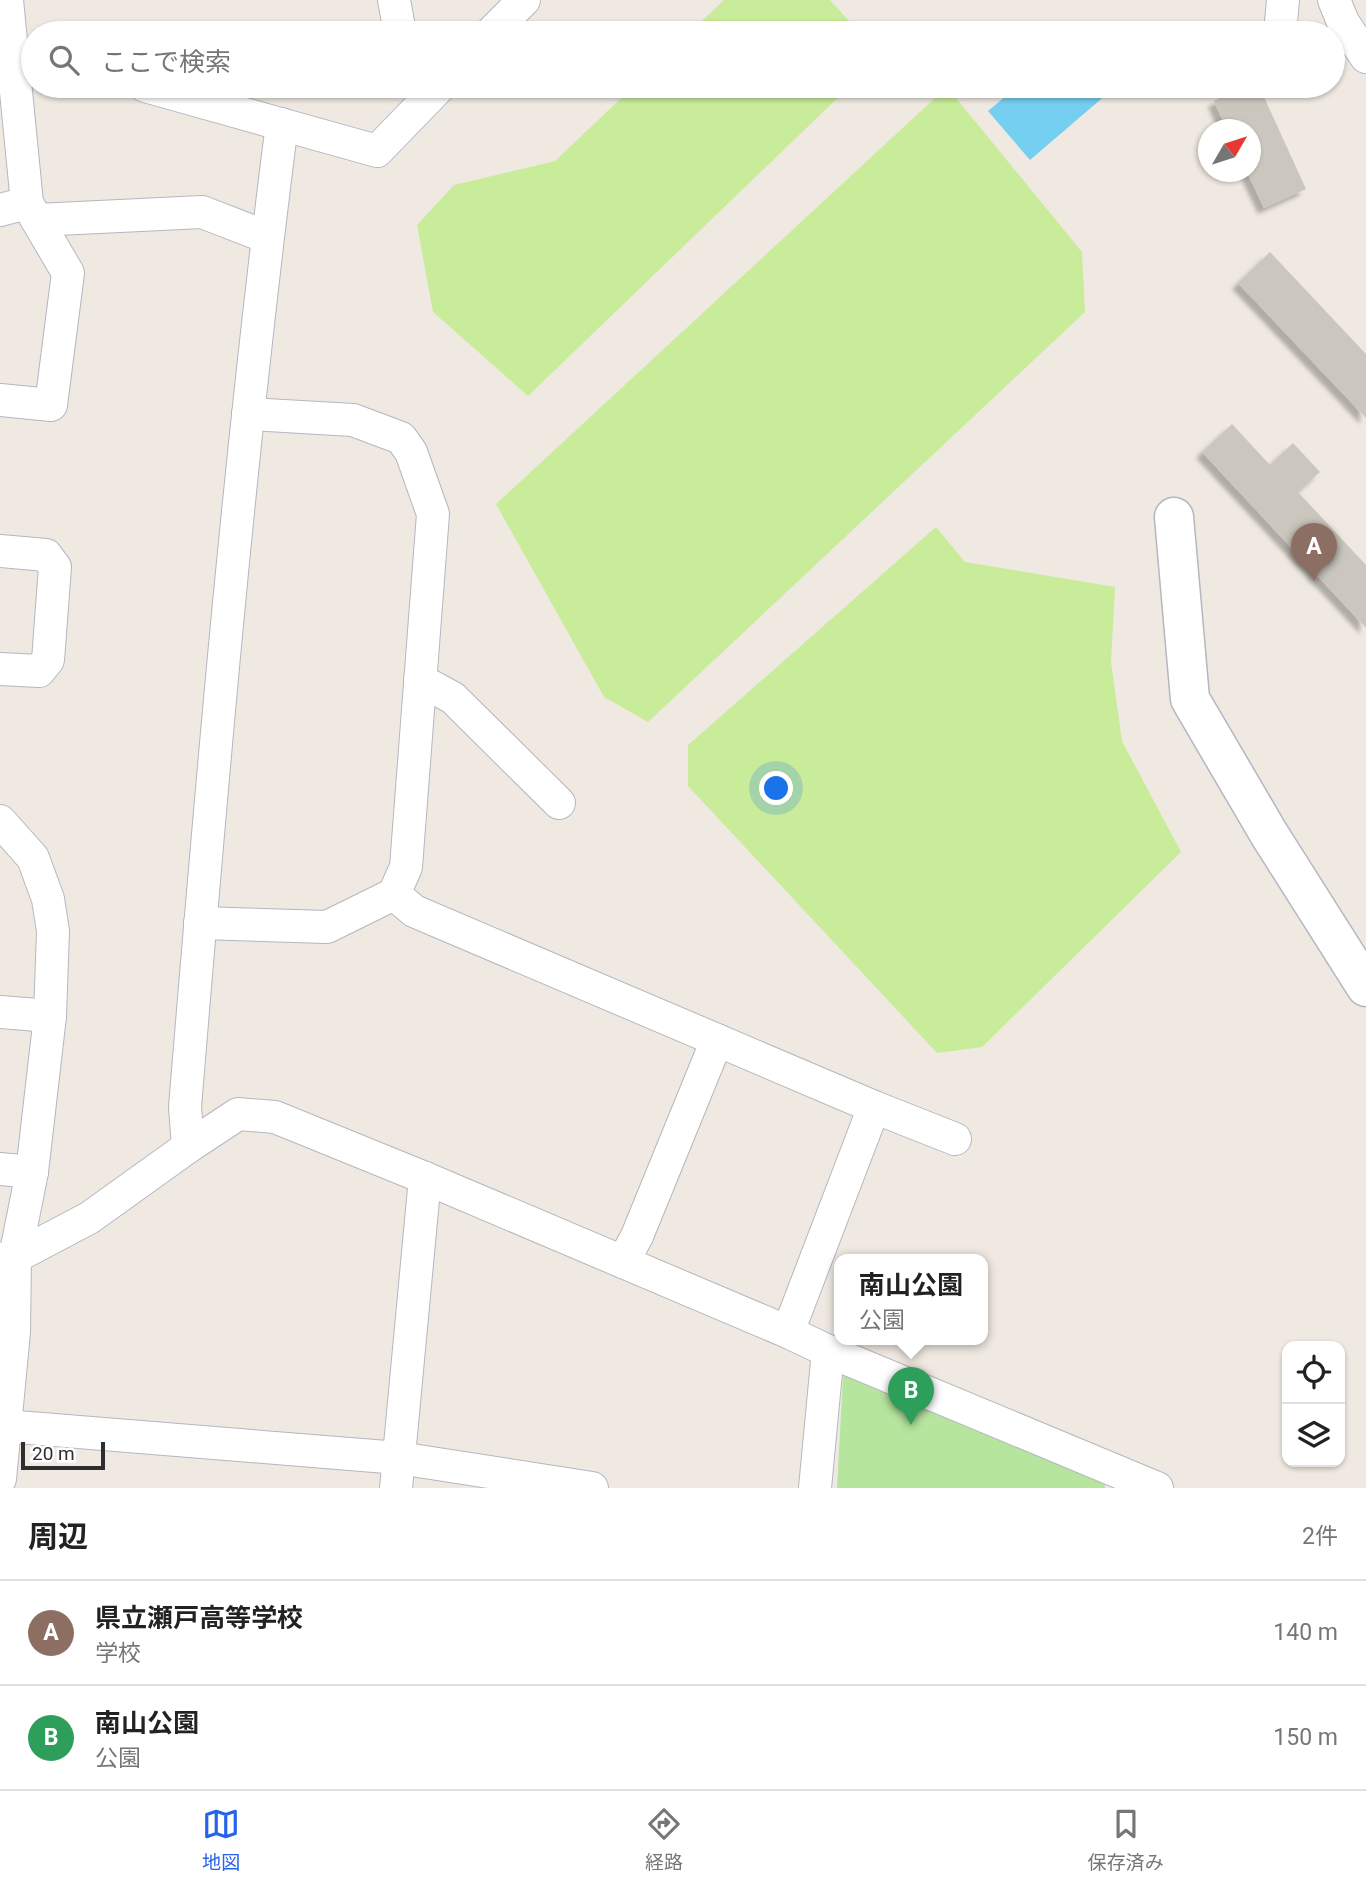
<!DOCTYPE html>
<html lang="ja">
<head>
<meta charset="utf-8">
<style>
  :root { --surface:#fff; --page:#f2f2f2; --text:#222; --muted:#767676; --line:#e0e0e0; --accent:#2563eb }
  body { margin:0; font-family:Roboto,"Noto Sans JP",sans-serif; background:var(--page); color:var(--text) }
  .controls { position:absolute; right:21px; bottom:21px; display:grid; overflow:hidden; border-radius:14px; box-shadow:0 2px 5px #0004 }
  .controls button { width:63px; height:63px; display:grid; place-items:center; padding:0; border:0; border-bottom:2px solid var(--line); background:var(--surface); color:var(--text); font:35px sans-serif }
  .compass { position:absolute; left:1198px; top:119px; width:63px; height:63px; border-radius:50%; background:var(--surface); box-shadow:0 2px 5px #0004; rotate:51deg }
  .scale { position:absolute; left:21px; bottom:18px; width:84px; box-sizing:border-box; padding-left:7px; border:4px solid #2e2e2e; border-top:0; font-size:19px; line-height:24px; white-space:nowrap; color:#2e2e2e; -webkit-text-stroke:5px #fff; paint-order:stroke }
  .you { position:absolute; left:777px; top:789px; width:24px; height:24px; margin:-18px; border:5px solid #fff; border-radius:50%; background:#1a73e8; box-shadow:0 0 0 10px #1a73e833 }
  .badge { display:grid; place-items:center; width:46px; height:46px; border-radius:50%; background:var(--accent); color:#fff; font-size:23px; font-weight:700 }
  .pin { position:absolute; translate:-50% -58px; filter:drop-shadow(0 2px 4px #0008) }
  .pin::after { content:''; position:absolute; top:37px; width:24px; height:21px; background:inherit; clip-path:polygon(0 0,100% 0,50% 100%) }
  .popup { position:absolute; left:834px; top:1254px; width:154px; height:91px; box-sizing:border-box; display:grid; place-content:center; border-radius:14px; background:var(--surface); filter:drop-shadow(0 2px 5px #0005); font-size:23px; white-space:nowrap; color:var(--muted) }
  .popup b { font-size:26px; color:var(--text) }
  .popup::after { content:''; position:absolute; left:50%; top:100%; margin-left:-14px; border:14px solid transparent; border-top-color:var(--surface) }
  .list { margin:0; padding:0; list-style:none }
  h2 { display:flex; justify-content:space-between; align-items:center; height:91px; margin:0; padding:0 28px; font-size:30px }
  h2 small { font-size:23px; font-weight:400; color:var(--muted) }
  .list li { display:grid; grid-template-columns:46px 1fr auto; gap:21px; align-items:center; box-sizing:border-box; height:105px; padding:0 28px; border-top:2px solid var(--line) }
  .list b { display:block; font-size:26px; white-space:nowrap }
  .list p { margin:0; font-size:23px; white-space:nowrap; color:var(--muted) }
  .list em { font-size:23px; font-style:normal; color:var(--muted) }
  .icon { flex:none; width:38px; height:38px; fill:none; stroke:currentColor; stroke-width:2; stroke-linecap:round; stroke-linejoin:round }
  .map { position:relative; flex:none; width:1366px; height:1488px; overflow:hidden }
  .search { position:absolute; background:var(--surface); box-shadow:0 2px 5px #0004; left:21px; right:21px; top:21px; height:77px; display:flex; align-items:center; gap:18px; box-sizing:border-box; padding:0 24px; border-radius:38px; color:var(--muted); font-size:26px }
  .sheet { height:301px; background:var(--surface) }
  nav { display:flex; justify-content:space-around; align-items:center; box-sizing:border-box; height:98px; border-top:2px solid var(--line); background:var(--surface); font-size:19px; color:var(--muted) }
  nav a { display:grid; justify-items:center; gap:4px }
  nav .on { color:var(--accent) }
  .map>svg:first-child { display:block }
</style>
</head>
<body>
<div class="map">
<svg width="1366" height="1488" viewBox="0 0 1366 1488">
  <defs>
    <filter id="shadow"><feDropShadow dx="-6" dy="6" stdDeviation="2" flood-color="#0004"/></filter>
  </defs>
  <rect width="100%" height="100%" fill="#efe9e1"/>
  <!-- green -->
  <path fill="#b6e59e" d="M850,1371l253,104 2,13h-268l6,-112z"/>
  <!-- pitch -->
  <g fill="#c9ec9a">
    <path d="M724,0h106l30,33h-171z"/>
    <path d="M634,86h216l-322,310 -95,-84 -16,-87 37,-40 101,-24z"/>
    <path d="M947,87l135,165 3,60 -437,410 -44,-25 -108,-193z"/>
    <path d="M936,527l29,35 150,25 -4,75 11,79 59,111 -199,195 -45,6 -249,-267v-41z"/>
  </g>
  <!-- water -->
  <path fill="#75cff0" d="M1018,86h82l7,8 -77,66 -42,-49z"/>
  <!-- building -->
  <g fill="#cbc7bf" filter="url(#shadow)">
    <path d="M1245,86h14l47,103 -42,19 -17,-36h3v-42h-23l-13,-29z"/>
    <path d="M1270,252l96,102v64l-128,-135z"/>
    <path d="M1232,424l38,41 23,-22 27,29 -22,20 68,73v63l-164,-176z"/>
  </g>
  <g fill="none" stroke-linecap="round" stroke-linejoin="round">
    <!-- minor casing -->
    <g stroke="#b4b7c1" stroke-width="34">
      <g id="minor">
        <path d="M394,0l6,33"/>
        <path d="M1334,0l9,22 23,35"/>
        <path d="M491,33l33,-33"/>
        <path d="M1280,33l3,-33"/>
        <path d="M145,86l232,65 63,-65"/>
        <path d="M0,210l27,-7"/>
        <path d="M37,220l165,-8 65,25"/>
        <path d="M0,400l51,5 17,-132 -41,-70 -20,-203"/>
        <path d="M248,414l105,6 48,18 10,14 22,62 -27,353 -12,27"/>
        <path d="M0,551l46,4 9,12 -7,93 -9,11 -39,-2"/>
        <path d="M420,680l33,18 106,105"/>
        <path d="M0,821l33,37 15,41 5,32 -3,85 -18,156 -17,85 -1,75 -14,147"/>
        <path d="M200,923l127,4 67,-33 20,17 460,196 -86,225"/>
        <path d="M0,1012l50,4"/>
        <path d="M874,1107l81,32"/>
        <path d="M188,1147l-3,-40c27,-328 55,-656 97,-983"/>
        <path d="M0,1169l32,3"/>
        <path d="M0,1259l15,-2 74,-39 99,-71 50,-33 37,3 150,61 363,154 40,19 329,137"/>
        <path d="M623,1262l14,-26 80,-196"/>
        <path d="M5,1426l394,32 193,30"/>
        <path d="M396,1488l29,-310"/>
        <path d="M815,1488l13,-137"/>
      </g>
    </g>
    <!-- tertiary casing -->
    <g stroke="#b4b7c1" stroke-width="41">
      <path id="tertiary" d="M1174,517l16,182 79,135 97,153"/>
    </g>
    <!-- minor -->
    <use href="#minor" stroke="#fff" stroke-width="32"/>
    <!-- tertiary -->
    <use href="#tertiary" stroke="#fff" stroke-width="38"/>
  </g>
</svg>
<div class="controls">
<button><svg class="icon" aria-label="locate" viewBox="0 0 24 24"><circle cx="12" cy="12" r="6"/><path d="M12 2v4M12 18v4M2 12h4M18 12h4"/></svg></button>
<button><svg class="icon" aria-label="layers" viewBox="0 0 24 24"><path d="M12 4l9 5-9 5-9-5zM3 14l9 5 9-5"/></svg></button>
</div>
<svg class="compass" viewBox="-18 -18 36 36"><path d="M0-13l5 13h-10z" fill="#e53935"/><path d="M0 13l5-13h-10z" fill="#767676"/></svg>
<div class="scale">20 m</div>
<div class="you"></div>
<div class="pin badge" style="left:1314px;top:581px;background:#8d6e63">A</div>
<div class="pin badge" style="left:911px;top:1425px;background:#2e9e5b">B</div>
<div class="popup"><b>南山公園</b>公園</div>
<div class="search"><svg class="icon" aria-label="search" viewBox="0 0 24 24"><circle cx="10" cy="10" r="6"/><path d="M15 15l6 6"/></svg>ここで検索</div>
</div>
<section class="sheet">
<h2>周辺<small>2件</small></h2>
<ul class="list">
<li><span class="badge" style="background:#8d6e63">A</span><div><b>県立瀬戸高等学校</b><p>学校</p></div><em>140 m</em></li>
<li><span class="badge" style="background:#2e9e5b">B</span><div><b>南山公園</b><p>公園</p></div><em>150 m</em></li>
</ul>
</section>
<nav>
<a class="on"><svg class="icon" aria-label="map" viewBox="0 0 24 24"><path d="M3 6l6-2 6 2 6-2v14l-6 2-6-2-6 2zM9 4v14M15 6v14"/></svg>地図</a>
<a><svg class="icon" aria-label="directions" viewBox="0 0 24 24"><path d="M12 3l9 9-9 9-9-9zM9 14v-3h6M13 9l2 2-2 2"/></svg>経路</a>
<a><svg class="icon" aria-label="saved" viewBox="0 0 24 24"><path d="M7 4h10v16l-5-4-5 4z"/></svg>保存済み</a>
</nav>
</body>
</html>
